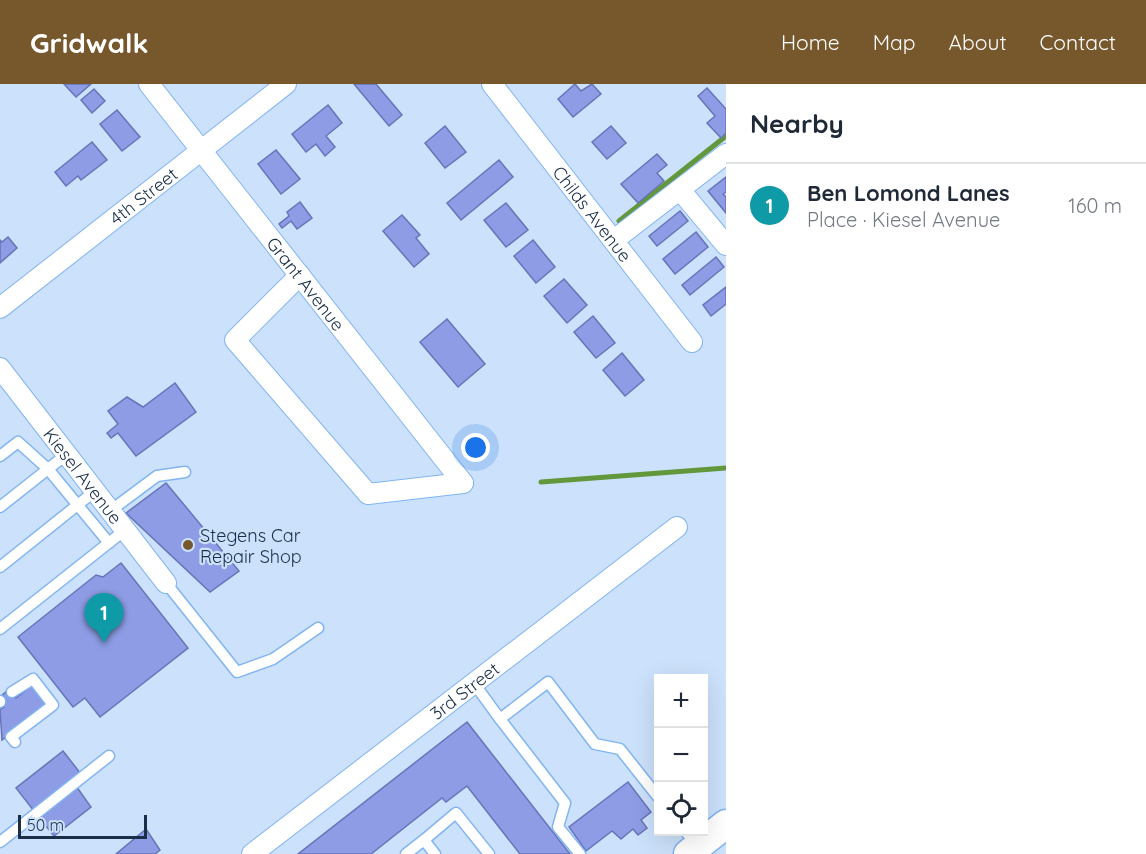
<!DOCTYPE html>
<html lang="en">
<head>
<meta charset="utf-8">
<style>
  :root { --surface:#fff; --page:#f2f2f3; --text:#1f2937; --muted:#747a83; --line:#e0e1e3; --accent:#77582d }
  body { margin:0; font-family:Quicksand,sans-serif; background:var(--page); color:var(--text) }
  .controls { position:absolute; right:18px; bottom:18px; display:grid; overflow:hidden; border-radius:0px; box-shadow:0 6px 24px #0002 }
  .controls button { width:54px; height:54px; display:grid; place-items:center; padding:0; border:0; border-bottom:2px solid var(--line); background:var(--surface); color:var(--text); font:30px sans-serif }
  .scale { position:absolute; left:18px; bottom:15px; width:129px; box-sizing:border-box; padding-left:6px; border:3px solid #192e47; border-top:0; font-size:16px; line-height:21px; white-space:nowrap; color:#192e47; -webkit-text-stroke:4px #cce1fb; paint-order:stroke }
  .you { position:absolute; left:476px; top:364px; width:21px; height:21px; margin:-15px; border:4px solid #fff; border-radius:50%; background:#1a73e8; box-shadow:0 0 0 9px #1a73e833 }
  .badge { display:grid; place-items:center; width:39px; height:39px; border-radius:50%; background:var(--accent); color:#fff; font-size:20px; font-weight:700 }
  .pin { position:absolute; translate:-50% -50px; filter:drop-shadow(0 2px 3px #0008) }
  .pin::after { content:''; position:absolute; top:32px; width:21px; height:18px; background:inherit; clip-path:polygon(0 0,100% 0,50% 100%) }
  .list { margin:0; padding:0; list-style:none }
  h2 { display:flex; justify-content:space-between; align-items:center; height:78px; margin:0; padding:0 24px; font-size:26px }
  h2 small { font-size:20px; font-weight:400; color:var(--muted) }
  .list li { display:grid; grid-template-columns:39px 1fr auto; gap:18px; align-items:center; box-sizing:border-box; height:84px; padding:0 24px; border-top:2px solid var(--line) }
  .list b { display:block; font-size:22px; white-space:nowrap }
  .list p { margin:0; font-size:20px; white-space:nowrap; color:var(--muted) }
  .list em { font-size:20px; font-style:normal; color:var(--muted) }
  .icon { flex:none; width:33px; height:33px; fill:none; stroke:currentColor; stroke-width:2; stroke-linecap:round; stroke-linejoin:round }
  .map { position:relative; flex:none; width:726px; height:770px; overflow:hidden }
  header { display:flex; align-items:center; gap:36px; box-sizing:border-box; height:84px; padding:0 30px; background:var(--accent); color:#fff }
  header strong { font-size:28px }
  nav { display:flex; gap:33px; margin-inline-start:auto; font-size:21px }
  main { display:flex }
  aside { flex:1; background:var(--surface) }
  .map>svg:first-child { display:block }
</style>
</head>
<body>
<header>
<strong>Gridwalk</strong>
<nav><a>Home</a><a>Map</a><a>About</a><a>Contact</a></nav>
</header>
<main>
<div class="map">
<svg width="726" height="770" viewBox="0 0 726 770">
  <rect width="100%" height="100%" fill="#cce1fb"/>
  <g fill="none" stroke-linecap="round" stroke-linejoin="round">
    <!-- stream -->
    <g stroke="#62973b" stroke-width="5">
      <path d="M619,137l107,-85"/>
      <path d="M541,398l185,-14"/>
    </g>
  </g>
  <!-- building -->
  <g fill="#8d9ce4" stroke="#6674b9" stroke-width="1.5">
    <path d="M64,0h27l-15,13z"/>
    <path d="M354,0h22l26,31 -13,11z"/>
    <path d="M575,0l6,7 11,-7 9,10 -28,23 -15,-18z"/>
    <path d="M707,4l19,21v24l-5,5 -14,-15 8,-7 -17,-20z"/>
    <path d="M94,5l11,12 -13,12 -11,-13z"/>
    <path d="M328,21l14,18 -16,13 9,11 -10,9 -9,-12 -10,8 -14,-18z"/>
    <path d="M117,26l23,27 -18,14 -22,-27z"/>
    <path d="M445,42l21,26 -21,16 -20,-25z"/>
    <path d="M611,42l15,17 -19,16 -15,-17z"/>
    <path d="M92,58l15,18 -26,20 -3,-4 -12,10 -11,-14z"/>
    <path d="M276,66l24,29 -19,15 -23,-30z"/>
    <path d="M657,70l10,11 -10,8 7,8 -26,22 -17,-19z"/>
    <path d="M499,76l14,17 -52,43 -14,-17z"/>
    <path d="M726,93v15l-3,2 3,3v16l-18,-22z"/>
    <path d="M300,118l12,16 -15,11 -6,-8 -9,7 -3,-4 10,-8 -2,-4z"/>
    <path d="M506,119l22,27 -22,17 -22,-27z"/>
    <path d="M680,127l8,10 -31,25 -8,-10z"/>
    <path d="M402,131l18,20 -4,3 13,16 -15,13 -31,-36z"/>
    <path d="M696,148l12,15 -33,27 -12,-15z"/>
    <path d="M8,153l9,11 -17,15v-23l2,2z"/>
    <path d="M533,156l22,27 -19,16 -22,-27z"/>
    <path d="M716,173l8,10 -34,28 -8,-10z"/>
    <path d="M564,195l23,26 -20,18 -23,-27z"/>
    <path d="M726,203v17l-15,12 -8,-11z"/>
    <path d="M593,232l22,27 -19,15 -22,-26z"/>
    <path d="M447,235l38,45 -27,23 -38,-45z"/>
    <path d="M622,269l22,27 -19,16 -22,-26z"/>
    <path d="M175,299l21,29 -60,44 -18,-23 -7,5 -4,-5 11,-9 -10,-13 19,-14 16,10z"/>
    <path d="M166,399l73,88 -29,21 -84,-79z"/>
    <path d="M121,479l67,85 -88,69 -15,-19 -12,9 -55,-70 78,-62 7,2z"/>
    <path d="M34,600l16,19 -48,37 -2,-30 4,-3 -4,-10 9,-8 7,9z"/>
    <path d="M467,638l103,132h-50l-53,-68 -21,16 -4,-4 -71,56h-73z"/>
    <path d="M63,667l18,23 -47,37 -18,-23z"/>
    <path d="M628,698l23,30 -10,8 6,8 -9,7 -5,-6 -12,10 -9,-8 -26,20 -17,-24z"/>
    <path d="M76,702l15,21 -37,29 -16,-20z"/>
    <path d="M146,745l14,21 -5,4h-39z"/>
  </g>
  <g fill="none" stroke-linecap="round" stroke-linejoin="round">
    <!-- service casing -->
    <g stroke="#81b4f3" stroke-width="13">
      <g id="service">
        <path d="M0,372l18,-14 30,27 61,74"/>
        <path d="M0,423l67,-53"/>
        <path d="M110,427l47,-35 28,-4"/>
        <path d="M0,483l95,-76"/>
        <path d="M166,499l71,89 36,-13 45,-31"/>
        <path d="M0,545l125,-99"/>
        <path d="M473,598l27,37"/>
        <path d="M12,608l21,-13 20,26 -42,32 4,5"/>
        <path d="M0,618v-1"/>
        <path d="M686,748l12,14"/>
        <path d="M424,756l32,-27 33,41"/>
        <path d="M0,758l109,-86"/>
        <path d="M406,770l18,-14 11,14"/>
        <path d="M580,770l-22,-27 7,-24 -65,-84 48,-37 47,62 25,5 38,48"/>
      </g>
    </g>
    <!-- minor casing -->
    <g stroke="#81b4f3" stroke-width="22">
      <g id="minor">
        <path id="s1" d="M149,0l314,399"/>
        <path id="s2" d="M492,0l200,258"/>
        <path d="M681,107l45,54"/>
        <path d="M614,156l112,-86"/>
        <path d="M300,191l-65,65 133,154 95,-11"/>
        <path id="s3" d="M0,224l286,-224"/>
        <path id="s4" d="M0,284l166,215"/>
        <path id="s5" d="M252,770l425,-327"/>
      </g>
    </g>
    <!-- secondary casing -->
    <g stroke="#81b4f3" stroke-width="31">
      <path id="secondary" d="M688,770l38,-30"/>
    </g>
    <!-- service -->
    <use href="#service" stroke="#fff" stroke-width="10"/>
    <!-- minor -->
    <use href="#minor" stroke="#fff" stroke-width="20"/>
    <!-- secondary -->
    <use href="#secondary" stroke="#fff" stroke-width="28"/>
  </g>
  <!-- markers -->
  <circle fill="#77582d" stroke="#cce1fb" stroke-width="2" cx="188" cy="461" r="6"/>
  <g text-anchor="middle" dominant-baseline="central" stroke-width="4.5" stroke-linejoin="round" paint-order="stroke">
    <!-- street labels -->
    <g font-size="18" fill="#192e47" stroke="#cce1fb">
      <text stroke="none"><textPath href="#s3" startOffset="182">4th Street</textPath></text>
      <text stroke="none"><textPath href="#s2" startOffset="164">Childs Avenue</textPath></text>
      <text stroke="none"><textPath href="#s1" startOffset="254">Grant Avenue</textPath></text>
      <text stroke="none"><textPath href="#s4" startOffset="136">Kiesel Avenue</textPath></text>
      <text stroke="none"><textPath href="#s5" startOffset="268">3rd Street</textPath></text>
    </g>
    <!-- poi labels -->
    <g font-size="18" fill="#192e47" stroke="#cce1fb" text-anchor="start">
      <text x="200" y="451">Stegens Car<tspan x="200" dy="21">Repair Shop</tspan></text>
    </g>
  </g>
</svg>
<div class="controls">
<button>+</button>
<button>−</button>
<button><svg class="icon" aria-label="locate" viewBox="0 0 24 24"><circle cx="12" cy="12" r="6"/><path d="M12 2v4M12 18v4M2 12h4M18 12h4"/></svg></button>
</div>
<div class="scale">50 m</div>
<div class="you"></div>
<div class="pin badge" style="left:104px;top:559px;background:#0f9aa8">1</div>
</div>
<aside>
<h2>Nearby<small></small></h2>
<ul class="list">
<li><span class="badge" style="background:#0f9aa8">1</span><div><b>Ben Lomond Lanes</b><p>Place · Kiesel Avenue</p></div><em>160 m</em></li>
</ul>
</aside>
</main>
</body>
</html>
